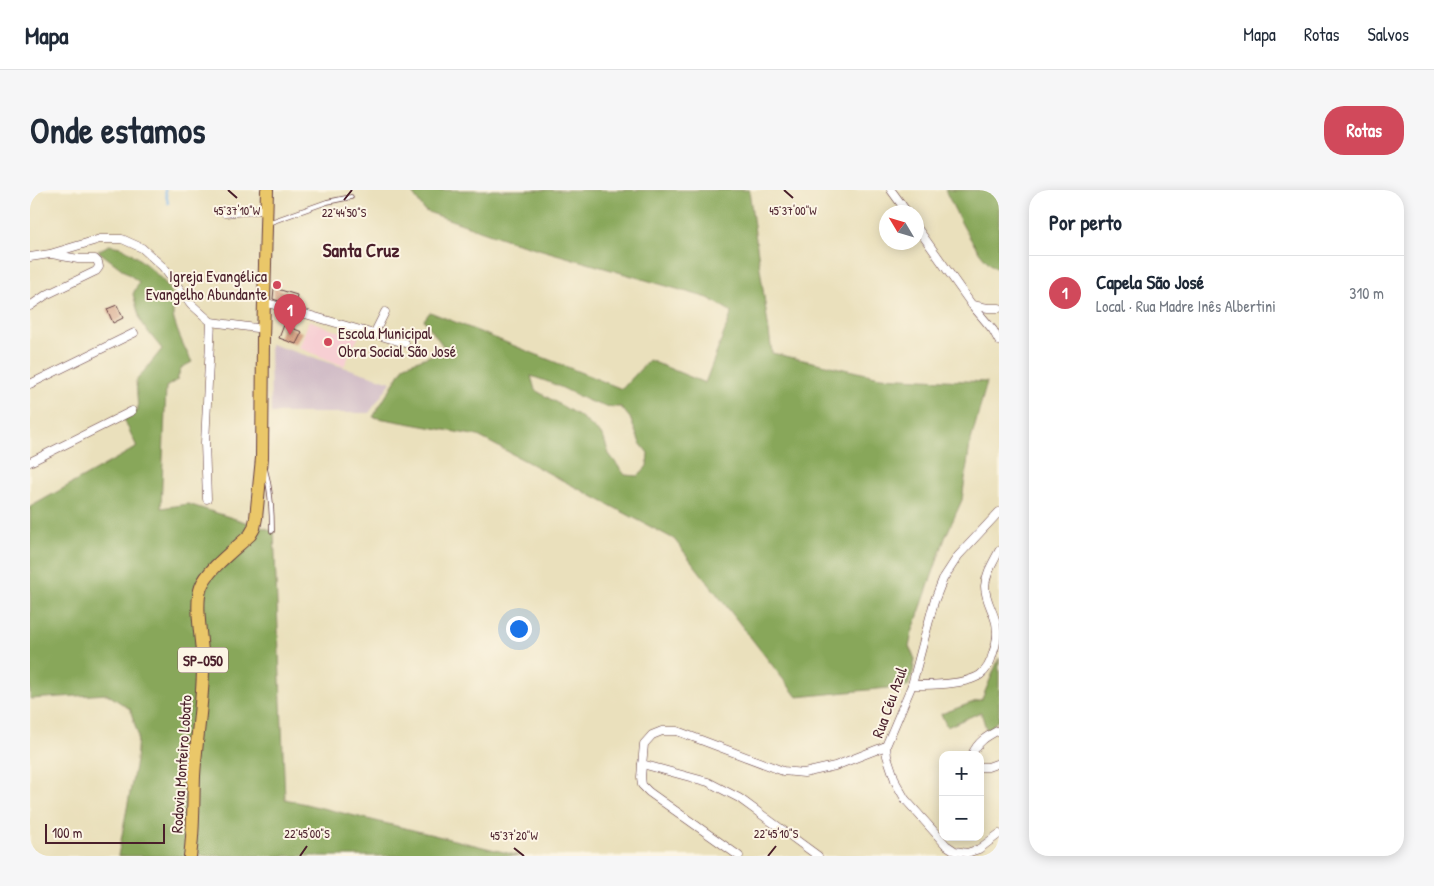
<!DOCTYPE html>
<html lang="pt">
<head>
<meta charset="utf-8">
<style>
  :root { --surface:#fff; --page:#f6f6f7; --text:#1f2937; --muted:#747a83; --line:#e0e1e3; --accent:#d1495b }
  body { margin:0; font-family:"Patrick Hand",sans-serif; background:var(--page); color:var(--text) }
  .controls { position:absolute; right:15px; bottom:15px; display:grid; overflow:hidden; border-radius:10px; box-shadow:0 2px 12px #0003 }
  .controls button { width:45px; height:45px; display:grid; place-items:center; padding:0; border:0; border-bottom:1px solid var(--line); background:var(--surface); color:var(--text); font:25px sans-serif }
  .compass { position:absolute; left:849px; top:15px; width:45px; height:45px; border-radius:50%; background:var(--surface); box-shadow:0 2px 12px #0003; rotate:308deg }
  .scale { position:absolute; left:15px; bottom:12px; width:120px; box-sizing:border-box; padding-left:5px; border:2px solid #4a1f2b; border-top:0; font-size:14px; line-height:18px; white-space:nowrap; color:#4a1f2b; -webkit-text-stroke:4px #fcf5e5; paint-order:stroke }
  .you { position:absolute; left:488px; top:438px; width:18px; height:18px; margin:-12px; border:4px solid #fff; border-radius:50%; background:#1a73e8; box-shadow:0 0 0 8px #1a73e833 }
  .badge { display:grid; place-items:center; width:32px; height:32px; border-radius:50%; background:var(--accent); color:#fff; font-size:16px; font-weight:700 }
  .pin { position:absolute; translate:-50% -41px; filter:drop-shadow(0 1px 2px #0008) }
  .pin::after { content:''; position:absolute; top:26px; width:18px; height:15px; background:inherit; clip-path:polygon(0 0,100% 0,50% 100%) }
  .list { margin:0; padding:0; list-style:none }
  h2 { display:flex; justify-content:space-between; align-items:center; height:65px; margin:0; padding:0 20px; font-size:21px }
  h2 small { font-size:16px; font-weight:400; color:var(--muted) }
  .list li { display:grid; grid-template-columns:32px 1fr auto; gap:15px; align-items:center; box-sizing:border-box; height:75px; padding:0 20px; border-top:1px solid var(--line) }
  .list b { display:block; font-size:19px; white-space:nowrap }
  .list p { margin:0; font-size:16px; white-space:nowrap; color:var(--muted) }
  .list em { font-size:16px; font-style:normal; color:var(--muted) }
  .map { position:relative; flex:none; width:969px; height:666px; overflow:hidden; border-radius:20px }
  header { display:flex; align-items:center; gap:30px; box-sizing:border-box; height:70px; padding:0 25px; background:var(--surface); border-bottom:1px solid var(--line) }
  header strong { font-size:24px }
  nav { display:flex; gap:28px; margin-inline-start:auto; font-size:18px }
  .intro { display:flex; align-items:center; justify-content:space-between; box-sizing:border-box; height:120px; padding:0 30px }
  h1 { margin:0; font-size:35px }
  .button { padding:12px 22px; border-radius:20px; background:var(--accent); color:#fff; font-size:18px; font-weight:700 }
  main { display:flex; gap:30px; padding:0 30px }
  aside { flex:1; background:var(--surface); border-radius:20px; box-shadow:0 2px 12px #0003 }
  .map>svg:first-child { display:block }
</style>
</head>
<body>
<header>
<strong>Mapa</strong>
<nav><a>Mapa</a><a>Rotas</a><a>Salvos</a></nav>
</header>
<div class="intro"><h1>Onde estamos</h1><a class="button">Rotas</a></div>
<main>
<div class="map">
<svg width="969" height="666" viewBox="0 0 969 666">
  <rect width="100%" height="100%" fill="#fcf5e5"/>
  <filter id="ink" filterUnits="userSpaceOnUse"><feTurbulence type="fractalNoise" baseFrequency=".02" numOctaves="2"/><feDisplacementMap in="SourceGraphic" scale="10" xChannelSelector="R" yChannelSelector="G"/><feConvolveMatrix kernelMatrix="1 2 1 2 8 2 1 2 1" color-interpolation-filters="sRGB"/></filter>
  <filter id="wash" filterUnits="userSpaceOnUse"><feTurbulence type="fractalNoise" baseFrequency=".0096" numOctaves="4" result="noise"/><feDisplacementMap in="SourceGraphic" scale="20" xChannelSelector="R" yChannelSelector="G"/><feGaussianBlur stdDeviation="1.12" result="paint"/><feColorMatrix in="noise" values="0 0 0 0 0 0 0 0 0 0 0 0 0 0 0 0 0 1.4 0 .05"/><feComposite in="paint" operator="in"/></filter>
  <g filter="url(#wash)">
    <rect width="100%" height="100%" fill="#eae0bc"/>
    <!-- built -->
    <path fill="#f7cfd3" d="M279,130l24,10 26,6 -15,30 -45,-18z"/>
    <!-- industrial -->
    <path fill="#d2bdc7" d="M240,154l121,38 -22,31h-98z"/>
    <!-- forest -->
    <g fill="#88a75a" stroke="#696342" fill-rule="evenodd">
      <path d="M380,0h339l23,163 108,24 107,5 -17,62 -8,56 -17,38 -33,95 -3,14 6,12 -2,13 -5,14 -111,11 -123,-158 -196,-103 -105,-19 32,-52 41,-15 -22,-30 6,-8 192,77 27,-29 56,23 27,-71 -24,-14 -197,-57 -86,-30zM501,186c9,3 18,6 27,10 23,10 36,22 63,21l9,11 10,25 8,10 -1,13 -9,10 -13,-1 -16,-21 -6,-18 -22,-19 -46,-27z"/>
      <path d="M915,0h54v80c-22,-10 -43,-58 -54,-80z"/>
      <path d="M79,55c4,1 8,1 12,2 10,4 44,32 49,43 7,11 1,20 4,30 4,14 11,29 18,42l-11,6 -4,12 -11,7 -5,121 27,-4 86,27 11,268 235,57h-402l18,-95 2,-26 -8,-26 -23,-15 -77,5v-192l107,-60 -13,-28 14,-9 -2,-29 26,-32 -21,-26 -8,-29 6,-12 -41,-31z"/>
      <path d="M969,468v61l-12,13 -6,-20 -34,15 -6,-13 41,-15z"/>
    </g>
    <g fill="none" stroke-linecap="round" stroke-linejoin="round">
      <!-- stream -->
      <path stroke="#76b3e9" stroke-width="2.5" d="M135,0l3,13"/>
    </g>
    <g id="blocks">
      <!-- building -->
      <g fill="#d29c7e">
        <path d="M244,98l23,7 -2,12 -22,-8z"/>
        <path d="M87,115l6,13 -10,5 -6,-14z"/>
        <path d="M254,135l18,7 -6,12 -17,-6z"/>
      </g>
    </g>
  </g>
  <g filter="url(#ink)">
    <use href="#blocks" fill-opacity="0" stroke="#623c41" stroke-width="1"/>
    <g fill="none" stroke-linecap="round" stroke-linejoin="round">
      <!-- lane casing -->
      <g stroke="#623c41" stroke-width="5.5">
        <g id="lane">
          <path d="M238,33l59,-21 24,-5"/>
          <path d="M235,279c6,21 7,41 7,62"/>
        </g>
      </g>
      <!-- street casing -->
      <g stroke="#623c41" stroke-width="9">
        <g id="street">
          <path d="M861,0l16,22"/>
          <path d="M195,23l42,-4"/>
          <path d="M886,36l56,79 21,25 6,11"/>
          <path d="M0,67l20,-3 50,-15h22l20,9 21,19 28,37 20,18 53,7"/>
          <path d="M234,112l141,41"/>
          <path d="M942,115l16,3h11"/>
          <path d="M0,116l16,-11 50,-24 3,-4 -1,-5 -3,-3h-17l-26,-5"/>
          <path d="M344,144l11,-22"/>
          <path d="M0,194l104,-51"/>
          <path d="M0,272l102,-51"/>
          <path d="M177,309l-2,-56 6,-121"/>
          <path d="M969,322l-41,44 -15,23 -9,23 -22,83 -26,61 1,10 9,27 9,16 41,46 9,6 12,2 12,-4 20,-15"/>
          <path d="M882,495c18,0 53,0 68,-10 7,-5 11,-14 13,-22 4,-10 5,-20 3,-30 -3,-13 -11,-23 -11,-37 1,-13 8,-23 14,-35"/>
          <path d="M942,565c5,-13 15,-19 27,-25"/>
          <path d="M612,574l66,18 31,16 79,58"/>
          <path d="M950,577h8l11,-4"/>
          <path d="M709,666l-90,-64 -7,-7 -1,-8 3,-33 8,-9 10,-4h15l106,40 21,2 31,-7 51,-20"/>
        </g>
      </g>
      <!-- primary casing -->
      <g stroke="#623c41" stroke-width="14">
        <path id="primary" d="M160,666c4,-26 3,-53 4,-80 2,-36 9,-73 9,-109 0,-22 -9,-61 -2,-80 6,-17 34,-38 49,-52l4,-7 2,-10 6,-60 1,-119 4,-149"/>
      </g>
      <!-- lane -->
      <use href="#lane" stroke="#fff" stroke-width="4"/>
      <!-- street -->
      <use href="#street" stroke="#fff" stroke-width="8"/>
      <!-- primary -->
      <use href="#primary" stroke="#eac769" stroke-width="12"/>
    </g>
  </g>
  <!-- ticks -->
  <path fill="none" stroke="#4a1f2b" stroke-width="2" d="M198,0l9,8M754,0l9,8M314,10l8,-10M484,658l10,8M270,666l7,-10M738,666l8,-10"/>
  <!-- markers -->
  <g fill="#d1495b" stroke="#fcf5e5" stroke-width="2">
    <circle cx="247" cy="95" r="5"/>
    <circle cx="298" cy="152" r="5"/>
  </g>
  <g text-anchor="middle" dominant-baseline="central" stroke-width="4" stroke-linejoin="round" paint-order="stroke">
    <!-- shield labels -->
    <rect fill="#fcf5e5" stroke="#7f5f63" stroke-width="1" x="148" y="457.5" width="50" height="25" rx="4"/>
    <g font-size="15" font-weight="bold" fill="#4a1f2b">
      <text x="173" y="470">SP-050</text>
    </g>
    <!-- poi labels -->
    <g font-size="16" fill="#4a1f2b" stroke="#fcf5e5" text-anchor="end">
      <text x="237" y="86">Igreja Evangélica<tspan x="237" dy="18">Evangelho Abundante</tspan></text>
      <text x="308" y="143" text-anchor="start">Escola Municipal<tspan x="308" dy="18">Obra Social São José</tspan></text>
    </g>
    <!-- street labels -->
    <g font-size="16" fill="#4a1f2b" stroke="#fcf5e5">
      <text transform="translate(859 512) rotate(-70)">Rua Céu Azul</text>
      <text transform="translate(151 574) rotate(-86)">Rodovia Monteiro Lobato</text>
    </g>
    <!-- quarter labels -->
    <g font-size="19" font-weight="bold" fill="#4a1f2b" stroke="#fcf5e5">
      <text x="331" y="60">Santa Cruz</text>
    </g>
  </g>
  <g font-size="12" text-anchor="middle" fill="#4a1f2b" stroke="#fcf5e5" stroke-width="4" stroke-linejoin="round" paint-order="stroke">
    <text x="207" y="25">45°37'10"W</text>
    <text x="763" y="25">45°37'00"W</text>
    <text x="314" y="27">22°44'50"S</text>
    <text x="277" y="648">22°45'00"S</text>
    <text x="746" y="648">22°45'10"S</text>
    <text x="484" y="650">45°37'20"W</text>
  </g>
</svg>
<div class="controls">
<button>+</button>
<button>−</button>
</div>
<svg class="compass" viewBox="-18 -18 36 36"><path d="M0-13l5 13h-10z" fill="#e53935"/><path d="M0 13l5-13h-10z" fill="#747a83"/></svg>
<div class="scale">100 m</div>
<div class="you"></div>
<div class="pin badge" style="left:260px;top:145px">1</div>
</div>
<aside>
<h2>Por perto<small></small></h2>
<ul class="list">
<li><span class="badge">1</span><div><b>Capela São José</b><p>Local · Rua Madre Inês Albertini</p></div><em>310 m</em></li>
</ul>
</aside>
</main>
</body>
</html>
